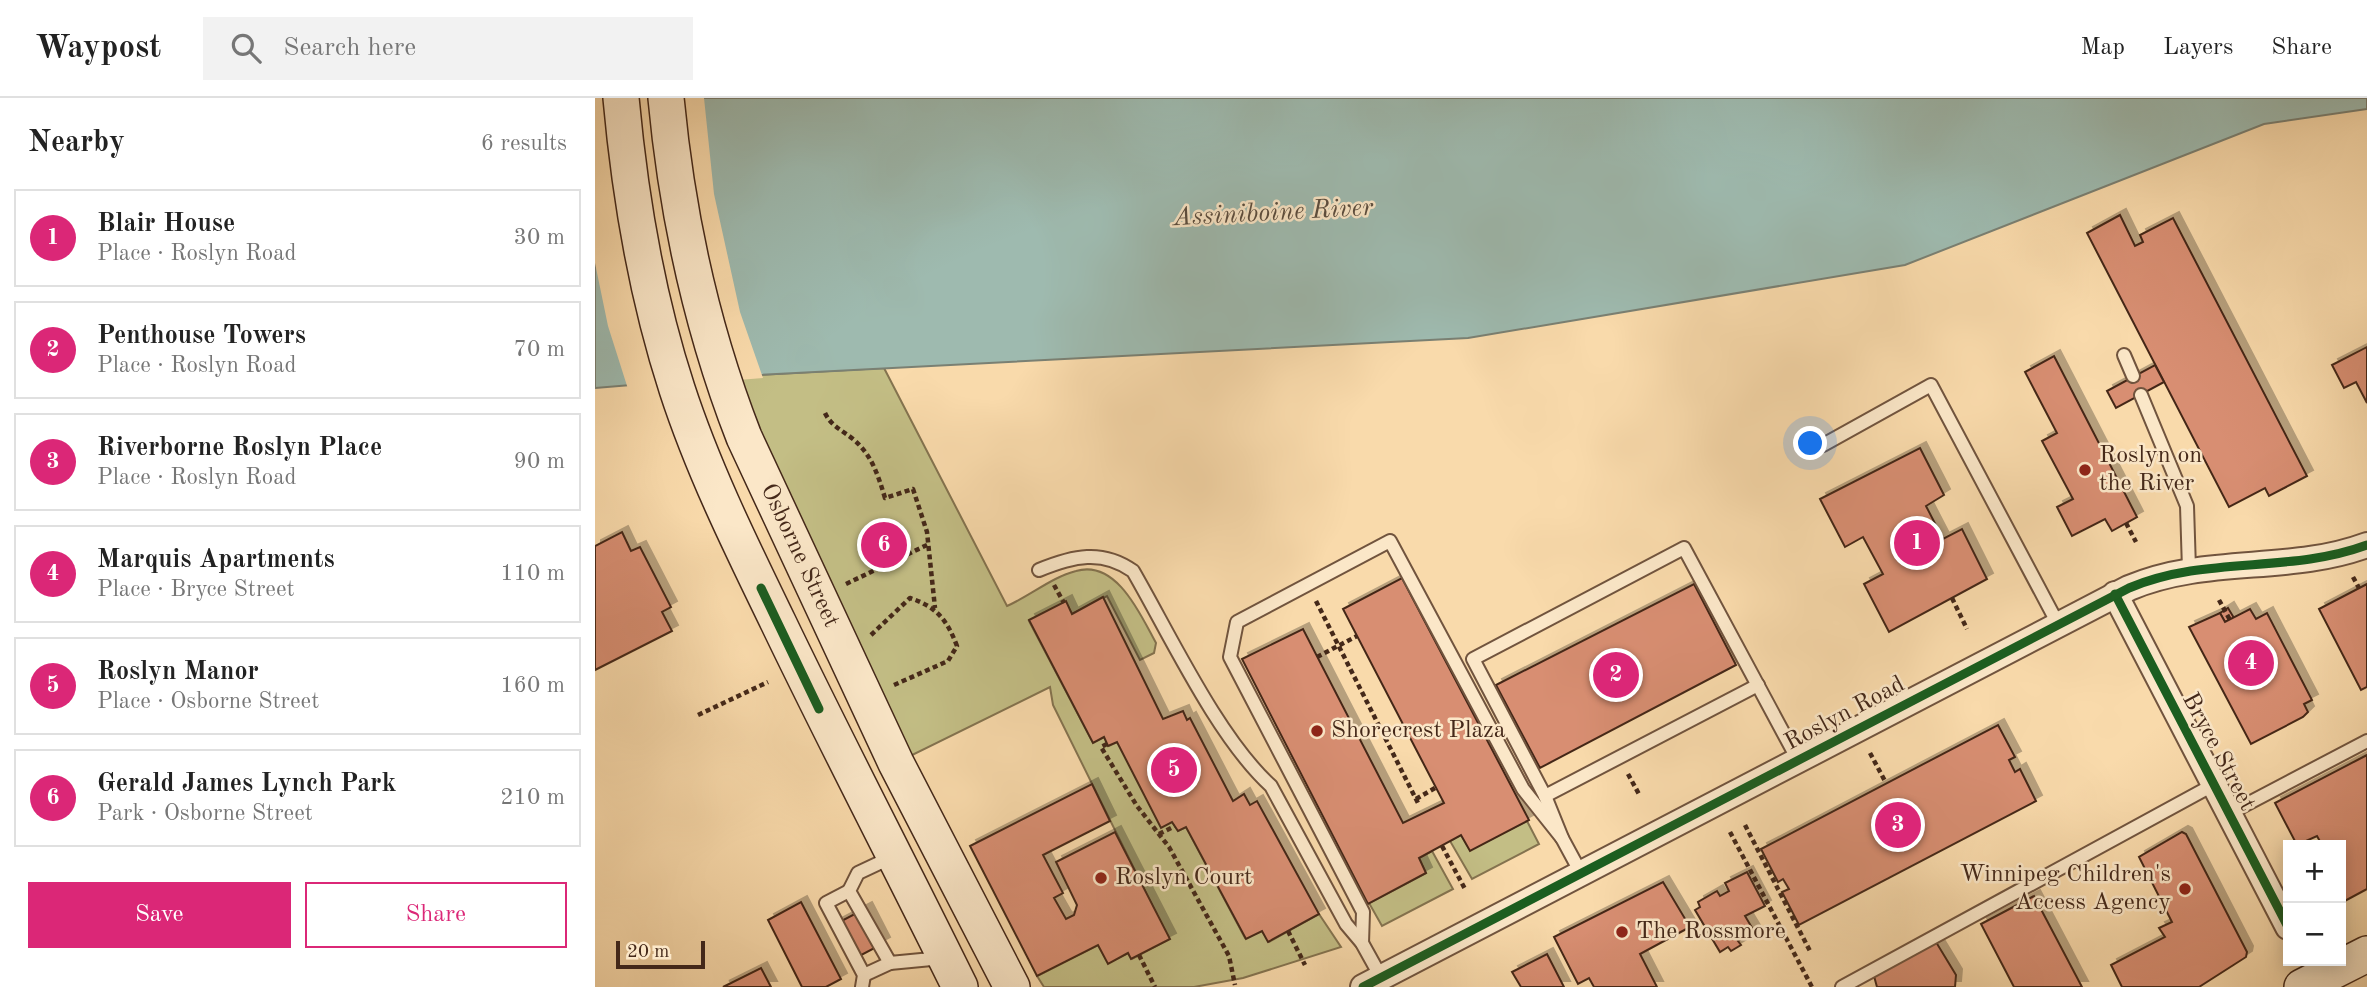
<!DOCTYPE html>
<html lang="en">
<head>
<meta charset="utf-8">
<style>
  :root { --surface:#fff; --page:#f2f2f2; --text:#222; --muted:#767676; --line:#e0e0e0; --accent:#db2777 }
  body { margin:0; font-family:"Old Standard TT",serif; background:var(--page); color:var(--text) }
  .controls { position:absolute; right:21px; bottom:21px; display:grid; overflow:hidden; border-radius:0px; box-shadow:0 4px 18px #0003 }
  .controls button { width:63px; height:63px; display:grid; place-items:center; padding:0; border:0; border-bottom:2px solid var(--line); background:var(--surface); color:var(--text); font:35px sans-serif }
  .scale { position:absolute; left:21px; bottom:18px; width:89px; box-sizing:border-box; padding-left:7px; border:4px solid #442819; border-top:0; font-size:19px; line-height:24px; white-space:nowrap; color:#442819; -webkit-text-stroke:5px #fbe7c8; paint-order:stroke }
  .you { position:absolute; left:1216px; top:346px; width:24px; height:24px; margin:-18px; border:5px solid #fff; border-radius:50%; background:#1a73e8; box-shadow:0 0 0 10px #1a73e833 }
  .badge { display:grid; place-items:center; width:46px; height:46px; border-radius:50%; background:var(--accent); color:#fff; font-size:23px; font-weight:700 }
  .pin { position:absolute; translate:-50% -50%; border:4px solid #fff; box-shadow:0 2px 7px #0006 }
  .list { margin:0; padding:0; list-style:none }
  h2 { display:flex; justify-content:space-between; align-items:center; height:91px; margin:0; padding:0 28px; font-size:30px }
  h2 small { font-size:23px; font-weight:400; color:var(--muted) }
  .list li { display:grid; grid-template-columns:46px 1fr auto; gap:21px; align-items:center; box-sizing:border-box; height:98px; margin:0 14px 14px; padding:0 14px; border:2px solid var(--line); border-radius:0px }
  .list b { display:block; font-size:26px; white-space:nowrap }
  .list p { margin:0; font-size:23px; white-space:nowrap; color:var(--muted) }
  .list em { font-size:23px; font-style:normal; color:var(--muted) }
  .actions { display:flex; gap:14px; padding:21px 28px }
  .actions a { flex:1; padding:16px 0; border:2px solid var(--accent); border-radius:0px; text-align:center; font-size:24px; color:var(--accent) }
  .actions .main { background:var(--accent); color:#fff }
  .icon { flex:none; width:38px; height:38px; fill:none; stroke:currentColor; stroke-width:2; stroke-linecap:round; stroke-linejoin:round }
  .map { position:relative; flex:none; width:1772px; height:889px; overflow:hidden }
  header { display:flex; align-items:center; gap:42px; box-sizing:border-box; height:98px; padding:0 35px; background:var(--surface); border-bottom:2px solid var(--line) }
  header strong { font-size:33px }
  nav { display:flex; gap:38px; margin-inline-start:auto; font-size:24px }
  .search { width:490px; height:63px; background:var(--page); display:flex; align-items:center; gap:18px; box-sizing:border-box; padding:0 24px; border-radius:0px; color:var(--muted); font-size:26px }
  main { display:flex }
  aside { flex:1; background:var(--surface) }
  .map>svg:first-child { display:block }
</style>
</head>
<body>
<header>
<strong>Waypost</strong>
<div class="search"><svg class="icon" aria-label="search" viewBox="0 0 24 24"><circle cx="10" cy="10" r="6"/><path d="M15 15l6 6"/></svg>Search here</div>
<nav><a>Map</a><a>Layers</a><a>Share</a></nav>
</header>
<main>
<aside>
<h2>Nearby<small>6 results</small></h2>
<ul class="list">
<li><span class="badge">1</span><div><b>Blair House</b><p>Place · Roslyn Road</p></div><em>30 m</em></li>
<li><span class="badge">2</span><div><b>Penthouse Towers</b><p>Place · Roslyn Road</p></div><em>70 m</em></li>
<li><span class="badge">3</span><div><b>Riverborne Roslyn Place</b><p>Place · Roslyn Road</p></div><em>90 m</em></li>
<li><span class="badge">4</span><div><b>Marquis Apartments</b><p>Place · Bryce Street</p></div><em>110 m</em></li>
<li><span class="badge">5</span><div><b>Roslyn Manor</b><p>Place · Osborne Street</p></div><em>160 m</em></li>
<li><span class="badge">6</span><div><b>Gerald James Lynch Park</b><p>Park · Osborne Street</p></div><em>210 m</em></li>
</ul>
<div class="actions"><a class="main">Save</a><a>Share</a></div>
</aside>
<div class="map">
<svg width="1772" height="889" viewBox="0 0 1772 889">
  <defs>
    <filter id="shadow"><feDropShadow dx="6" dy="-6" stdDeviation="0" flood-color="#0004"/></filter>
  </defs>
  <rect width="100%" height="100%" fill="#f9daab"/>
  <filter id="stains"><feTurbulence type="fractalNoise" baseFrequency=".00286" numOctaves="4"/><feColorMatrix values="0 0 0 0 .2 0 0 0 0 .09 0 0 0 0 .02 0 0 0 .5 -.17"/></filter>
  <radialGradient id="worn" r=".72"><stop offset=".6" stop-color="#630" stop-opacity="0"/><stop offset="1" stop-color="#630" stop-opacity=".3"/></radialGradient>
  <!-- green -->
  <g fill="#c3be85" stroke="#84734f" stroke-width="2">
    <path d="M289,270l123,238c23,-10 45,-29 69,-35 41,-12 65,45 80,72l-2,10 -14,7 -33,-64 -35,18 -43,7 64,122 11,-6 5,9 8,-4 61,89 8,-4 59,111 17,-7 7,11 50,-28 22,33 -98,31 -49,9h-150l-7,-11 61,-31 10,18 20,-10 4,6 37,-20 -116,-234 -3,-18 -154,76 -93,-195 -63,-192z"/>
    <path d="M932,723l12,23 -67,35 -22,-38 11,-6 9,15z"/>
    <path d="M837,753l21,38 -71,37 -13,-23 57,-30 -7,-15z"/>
  </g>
  <!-- water -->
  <path fill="#9ebaaf" stroke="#7a8073" stroke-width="2" d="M82,0h1690v11l-103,15 -359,141 -437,73 -728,38 -145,12v-274z"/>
  <!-- pier -->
  <path fill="#f9daab" d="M63,0h46l10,96 26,118 23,66 -135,11 -20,-63 -13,-63v-153z"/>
  <!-- building -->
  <g fill="#d88e72" stroke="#442819" stroke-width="2" filter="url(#shadow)">
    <path d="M1525,117l15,31 8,-4 -3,-7 33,-17 134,258 -38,20 -4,-8 -36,19 -142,-274z"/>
    <path d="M1772,249v56l-11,-21 -12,6 -12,-23z"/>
    <path d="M1459,258l83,161 -25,14 -7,-12 -33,17 -15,-29 16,-8 -31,-58 15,-8 -32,-61z"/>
    <path d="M1560,267l9,17 -48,26 -9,-17z"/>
    <path d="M1325,350l24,47 -18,11 17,33 19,-10 25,50 -98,53 -25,-48 19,-10 -20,-37 -18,10 -25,-48z"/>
    <path d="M27,434l9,19 9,-4 31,60 -9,5 10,19 -77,39v-124z"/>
    <path d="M807,480l127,242 -59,31 -9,-16 -42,23 7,15 -58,31 -126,-245 61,-30 100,194 41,-20 -101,-194z"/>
    <path d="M1099,486l42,81 -196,103 -44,-83z"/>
    <path d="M1772,486v103l-6,3 -42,-81z"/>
    <path d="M508,499l60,122 20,-8 4,9 3,-2 43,83 11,-7 6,11 7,-4 62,113 -51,28 -6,-11 -16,8 -60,-112 -8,4 -6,-9 -11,6 -44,-86 -9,4 -4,-9 -11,6 -64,-123 37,-19 6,13z"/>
    <path d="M1633,510l6,10 -9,4 -5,-9z"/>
    <path d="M1655,511l6,10 11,-6 45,87 -8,4 4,8 -5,5 -52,27 -62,-117 31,-14 5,9z"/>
    <path d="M1403,627l17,32 -6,3 6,12 5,-3 16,32 -237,124 -17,-33 7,-3 -6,-10 -5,3 -17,-33z"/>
    <path d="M1772,657v134l-26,14v-58h-19l-5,-9 -20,9 -22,-42z"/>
    <path d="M497,686l18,37 -67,34 20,38 -9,5 12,21 8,-4 3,-10 -21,-43 59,-30 55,107 -39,20 -3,-6 -20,11 -10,-19 -61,31 -67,-130z"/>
    <path d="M1587,734l4,2 61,118 -1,5 -47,30h-77l-11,-22 54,-28 -6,-9 13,-6 -33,-65z"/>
    <path d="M1152,774l18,34 -20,10 9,15 -16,10 3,4 -10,6 -3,-4 -8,5 -25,-42 5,-3 -2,-5 19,-11 3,5 9,-5 -4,-8z"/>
    <path d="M1068,784l27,45 -50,27 17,33h-63l-5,-9 -11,6 -24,-47z"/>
    <path d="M1439,798l48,91h-68l-33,-63z"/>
    <path d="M206,804l40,77 -15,8h-24l-34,-67z"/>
    <path d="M271,810l18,35 -34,18 -18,-35z"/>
    <path d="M1341,844l20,33 -1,12h-78l-3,-11z"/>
    <path d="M952,856l17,33h-43l-9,-15z"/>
    <path d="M166,870l10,19h-48z"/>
  </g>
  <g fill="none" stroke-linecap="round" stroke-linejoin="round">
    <!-- lane casing -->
    <g stroke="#71543e" stroke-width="16">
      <g id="lane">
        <path d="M1529,257l9,21"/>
        <path d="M1546,297l46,111 2,63"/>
        <path d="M1228,347l108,-60 127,239"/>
        <path d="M444,472c34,-14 63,-21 94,1 37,64 85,167 138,215l75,138 16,19 20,36"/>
        <path d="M950,698l213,-111"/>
        <path d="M1633,716l139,-73"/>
        <path d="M297,759l-34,16 -9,18 41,72 52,-5"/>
        <path d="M987,777l-20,-37 -17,-42 -72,-137 211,-111 114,212"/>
        <path d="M254,793l-23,12 38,72 -2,12"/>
        <path d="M767,845l1,-31 -133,-255 7,-35 153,-81 133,248 39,49"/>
        <path d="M269,877l26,-12"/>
        <path d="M1247,889l371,-202"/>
      </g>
    </g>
    <!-- street casing -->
    <g stroke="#71543e" stroke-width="28">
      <g id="street">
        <path d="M1520,496l173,333"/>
        <path d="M768,889l766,-399c78,-33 160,-14 238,-43"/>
      </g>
    </g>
    <!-- secondary casing -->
    <g stroke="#442819" stroke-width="38">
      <g id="secondary">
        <path d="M26,0c9,99 25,196 56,291 26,80 64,157 101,233 59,123 122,243 182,365"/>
        <path id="s1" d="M71,0c11,117 35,229 78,339l152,326 116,224"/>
        <path d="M1707,889l65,-33"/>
      </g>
    </g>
    <!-- path -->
    <g stroke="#442819" stroke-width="4.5" stroke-dasharray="5 3.5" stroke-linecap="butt">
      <path d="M230,315c6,13 17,17 28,26 19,16 25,36 32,59l28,-9 14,43 8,76"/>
      <path d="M1531,425l10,19"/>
      <path d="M1758,479l6,11"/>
      <path d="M251,486l83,-40"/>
      <path d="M459,487l10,18"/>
      <path d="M1357,500l15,31"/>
      <path d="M1624,502l11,20"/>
      <path d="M721,503l103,204"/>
      <path d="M276,537l39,-37c27,9 37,22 47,48l-9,15 -54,24"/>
      <path d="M722,559l40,-21"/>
      <path d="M103,617l70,-33"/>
      <path d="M512,646l-6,3 36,59 32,41 60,109 6,29"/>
      <path d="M1275,655l16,30"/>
      <path d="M1033,676l12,22"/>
      <path d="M821,701l19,-11"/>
      <path d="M1150,727l66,128"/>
      <path d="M1135,734l82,155"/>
      <path d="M564,736l16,-8"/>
      <path d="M1725,747l2,-1"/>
      <path d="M847,748l23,43"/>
      <path d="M693,833l17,34"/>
      <path d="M544,857l16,32"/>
    </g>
    <!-- lane -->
    <use href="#lane" stroke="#fbe7c8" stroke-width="12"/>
    <!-- street -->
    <use href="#street" stroke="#fbe7c8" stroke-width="24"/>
    <!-- secondary -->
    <use href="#secondary" stroke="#fbe7c8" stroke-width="35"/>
    <!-- cycleway casing -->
    <g stroke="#fbe7c8" stroke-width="13">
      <g id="cycleway">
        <path d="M166,490l58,121"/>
        <path d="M1520,496l173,333"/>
        <path d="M768,889l766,-399c78,-33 160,-14 238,-43"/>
      </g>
    </g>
    <!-- cycleway -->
    <use href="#cycleway" stroke="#1b5e20" stroke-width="9"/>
  </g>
  <!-- markers -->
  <g fill="#8f2418" stroke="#fbe7c8" stroke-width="2.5">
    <circle cx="1490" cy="372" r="7"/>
    <circle cx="722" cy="633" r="7"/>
    <circle cx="506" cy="780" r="7"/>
    <circle cx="1590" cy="791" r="7"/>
    <circle cx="1027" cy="834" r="7"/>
  </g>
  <g text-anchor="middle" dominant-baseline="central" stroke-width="5" stroke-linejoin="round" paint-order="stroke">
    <!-- poi labels -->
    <g font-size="24" fill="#442819" stroke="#fbe7c8" text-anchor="start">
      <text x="1504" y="358">Roslyn on<tspan x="1504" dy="28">the River</tspan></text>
      <text x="736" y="633">Shorecrest Plaza</text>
      <text x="1576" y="777" text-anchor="end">Winnipeg Children's<tspan x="1576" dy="28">Access Agency</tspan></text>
      <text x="520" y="780">Roslyn Court</text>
      <text x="1041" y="834">The Rossmore</text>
    </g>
    <!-- street labels -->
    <g font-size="24" fill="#442819" stroke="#fbe7c8">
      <text stroke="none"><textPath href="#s1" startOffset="480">Osborne Street</textPath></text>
      <text transform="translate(1250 616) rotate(-28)">Roslyn Road</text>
      <text transform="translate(1623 654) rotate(62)">Bryce Street</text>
    </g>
    <!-- water labels -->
    <g font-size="26" font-style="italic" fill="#5a4c3e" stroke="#fbe7c8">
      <text transform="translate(678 115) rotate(-3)">Assiniboine River</text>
    </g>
  </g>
  <rect width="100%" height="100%" filter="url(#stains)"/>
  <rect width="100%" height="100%" fill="url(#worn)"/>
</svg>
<div class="controls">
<button>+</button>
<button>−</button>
</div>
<div class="scale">20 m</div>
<div class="you"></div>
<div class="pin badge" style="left:1322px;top:445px">1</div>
<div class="pin badge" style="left:1021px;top:577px">2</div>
<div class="pin badge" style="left:1303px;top:727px">3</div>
<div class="pin badge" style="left:1656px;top:565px">4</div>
<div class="pin badge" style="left:579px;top:672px">5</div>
<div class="pin badge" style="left:289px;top:447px">6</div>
</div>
</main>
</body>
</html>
